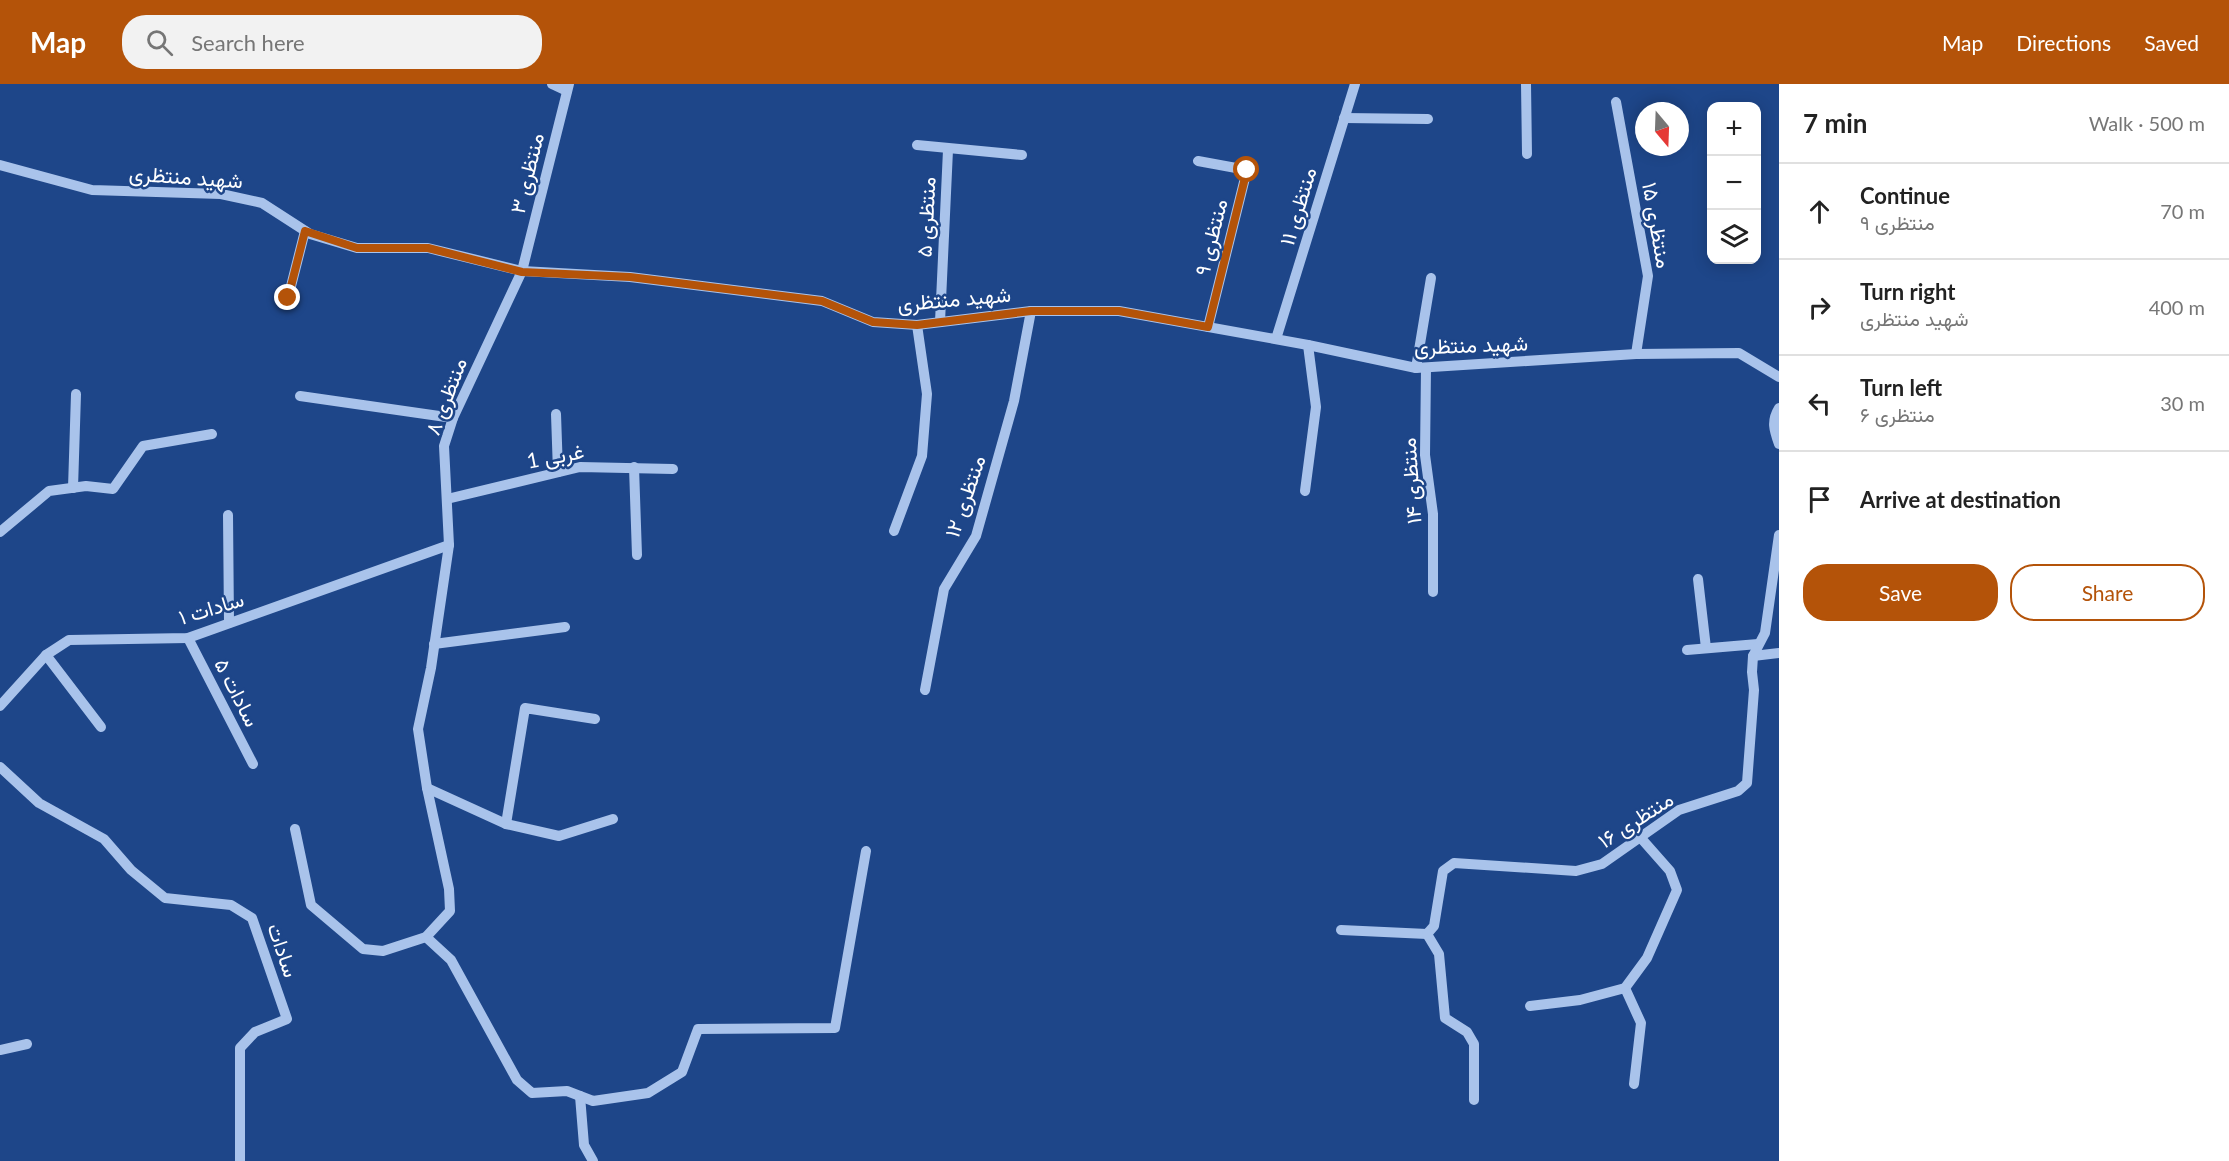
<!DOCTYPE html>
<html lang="en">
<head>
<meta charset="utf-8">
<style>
  :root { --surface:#fff; --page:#f2f2f2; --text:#222; --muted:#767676; --line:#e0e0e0; --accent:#b45309 }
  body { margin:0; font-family:Lato,Vazirmatn,sans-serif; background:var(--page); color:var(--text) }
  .controls { position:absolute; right:18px; top:18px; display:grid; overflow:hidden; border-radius:12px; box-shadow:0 3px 15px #0003 }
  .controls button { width:54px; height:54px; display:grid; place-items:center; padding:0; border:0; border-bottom:2px solid var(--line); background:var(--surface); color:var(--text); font:30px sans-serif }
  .compass { position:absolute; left:1635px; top:18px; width:54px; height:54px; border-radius:50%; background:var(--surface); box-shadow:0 3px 15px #0003; rotate:161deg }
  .stop { position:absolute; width:18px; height:18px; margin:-14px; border:4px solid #b45309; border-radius:50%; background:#fff }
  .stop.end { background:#b45309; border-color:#fff; box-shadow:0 2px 6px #0008 }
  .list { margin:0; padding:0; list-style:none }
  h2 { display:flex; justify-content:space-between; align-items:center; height:78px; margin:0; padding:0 24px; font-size:26px }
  h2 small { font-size:20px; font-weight:400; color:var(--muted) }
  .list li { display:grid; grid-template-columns:39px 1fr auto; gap:18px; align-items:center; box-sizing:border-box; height:96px; padding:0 24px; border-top:2px solid var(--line) }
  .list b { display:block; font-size:22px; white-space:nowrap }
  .list p { margin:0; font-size:20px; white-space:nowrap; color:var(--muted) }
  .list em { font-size:20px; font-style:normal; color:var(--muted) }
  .actions { display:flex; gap:12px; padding:18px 24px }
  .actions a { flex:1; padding:14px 0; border:2px solid var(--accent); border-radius:24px; text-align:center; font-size:21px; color:var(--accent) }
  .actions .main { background:var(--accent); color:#fff }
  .icon { flex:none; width:33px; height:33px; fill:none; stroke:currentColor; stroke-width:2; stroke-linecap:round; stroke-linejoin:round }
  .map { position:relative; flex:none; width:1779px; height:1077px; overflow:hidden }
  header { display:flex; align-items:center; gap:36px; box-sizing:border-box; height:84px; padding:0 30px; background:var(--accent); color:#fff }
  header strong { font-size:28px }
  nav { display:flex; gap:33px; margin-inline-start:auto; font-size:21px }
  .search { width:420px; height:54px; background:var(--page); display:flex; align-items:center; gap:15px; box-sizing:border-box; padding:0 21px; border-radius:24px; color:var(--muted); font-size:22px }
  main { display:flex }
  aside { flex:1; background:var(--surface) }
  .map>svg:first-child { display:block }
</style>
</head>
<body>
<header>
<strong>Map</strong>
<div class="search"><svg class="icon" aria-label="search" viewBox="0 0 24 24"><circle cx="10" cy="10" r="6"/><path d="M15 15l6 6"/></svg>Search here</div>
<nav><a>Map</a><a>Directions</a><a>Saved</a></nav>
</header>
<main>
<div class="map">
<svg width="1779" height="1077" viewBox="0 0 1779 1077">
  <rect width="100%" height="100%" fill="#1e4689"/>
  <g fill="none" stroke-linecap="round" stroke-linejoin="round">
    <!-- minor -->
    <g stroke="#a9c3eb" stroke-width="10">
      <path d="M552,0l15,7"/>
      <path d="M1526,0l1,70"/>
      <path d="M1616,18l32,174 -12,78"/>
      <path d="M1344,34l84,1"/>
      <path d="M917,61l105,10"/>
      <path d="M1198,77l49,9 -39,157"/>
      <path d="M0,81l92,25 129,4 41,9 48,31 47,14h71l94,23 108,6 192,24 51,21 44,3 114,-14h88l189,34 108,23 220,-14 103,-1 40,24"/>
      <path d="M288,214l17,-67"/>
      <path d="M940,238l8,-172"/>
      <path d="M1276,255l79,-255"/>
      <path d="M1416,284l15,-90"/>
      <path d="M1426,284l-1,87 8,59v78"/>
      <path d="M300,312l153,22"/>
      <path d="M1779,324c-8,13 -5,22 0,36"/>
      <path d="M556,330l2,58"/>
      <path d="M634,383l3,88"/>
      <path d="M73,404l3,-94"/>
      <path d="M1305,407l11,-84 -8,-62"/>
      <path d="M447,415l133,-32 93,2"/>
      <path d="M228,431l1,108"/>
      <path d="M894,447l28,-75 5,-62 -10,-69"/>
      <path d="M0,448l49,-41 37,-5 27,3 30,-43 69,-12"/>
      <path d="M1698,495l8,69"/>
      <path d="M188,554l65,126"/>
      <path d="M434,560l131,-17"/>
      <path d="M1687,566l71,-6"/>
      <path d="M46,571l55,72"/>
      <path d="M1753,572l26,-3"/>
      <path d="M925,606l19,-101 32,-53 38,-135 17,-90"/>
      <path d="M0,622l46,-51 23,-15 119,-2 261,-93"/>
      <path d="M0,683l39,36 65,36 27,31 34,28 66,7 21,13 35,101 -32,13 -15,16v113"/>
      <path d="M427,704l79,36 53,12 54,-17"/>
      <path d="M506,740l19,-116 70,11"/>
      <path d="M295,745l16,76 52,44 20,2 43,-14 24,-26 -1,-22 -22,-101 -9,-59 13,-61 18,-123 -5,-99 9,-28 69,-147 47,-187"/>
      <path d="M1341,846l86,4 7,-8 9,-55 11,-8 122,8 26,-7 77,-54 59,-19 9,-8 7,-93 -2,-18 1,-16 12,-23 14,-98"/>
      <path d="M1427,850l12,20 6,64 22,14 7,12v56"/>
      <path d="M426,853l25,23 66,120 15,13 35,-2 26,10 55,-8 34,-21 16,-43 137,-1 31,-177"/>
      <path d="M1625,904l16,35 -7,61"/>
      <path d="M1530,922l50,-6 45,-12 22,-30 30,-68 -7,-19 -30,-34"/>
      <path d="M0,966l27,-6"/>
      <path d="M580,1012l4,49 9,16"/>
    </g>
  </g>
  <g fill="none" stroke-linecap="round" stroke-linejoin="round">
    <!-- route -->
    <path stroke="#b45309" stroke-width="8" d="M288,214l17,-67 52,17h71l94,24 108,5 192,24 51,21 44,3 114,-14h88l89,16 39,-157"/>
  </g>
  <g text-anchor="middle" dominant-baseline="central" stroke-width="5" stroke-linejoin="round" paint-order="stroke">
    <!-- street labels -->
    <g font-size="21" fill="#fff" stroke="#1e4689">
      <text transform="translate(526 89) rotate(-76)">منتظری ۳</text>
      <text transform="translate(186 92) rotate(4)">شهید منتظری</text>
      <text transform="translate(1297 122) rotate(-73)">منتظری ۱۱</text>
      <text transform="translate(925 133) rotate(-87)">منتظری ۵</text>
      <text transform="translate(1658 141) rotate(80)">منتظری ۱۵</text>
      <text transform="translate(1210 153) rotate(-76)">منتظری ۹</text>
      <text transform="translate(954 214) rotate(-5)">شهید منتظری</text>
      <text transform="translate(1471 260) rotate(-2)">شهید منتظری</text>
      <text transform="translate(445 312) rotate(-69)">منتظری ۸</text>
      <text transform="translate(555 371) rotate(-11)">غربی 1</text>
      <text transform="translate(1410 397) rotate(-94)">منتظری ۱۴</text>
      <text transform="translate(964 412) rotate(-71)">منتظری ۱۲</text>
      <text transform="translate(211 523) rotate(-17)">سادات ۱</text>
      <text transform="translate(238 608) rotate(63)">سادات ۵</text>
      <text transform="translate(1635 735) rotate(-33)">منتظری ۱۶</text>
      <text transform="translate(284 866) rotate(71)">سادات</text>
    </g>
  </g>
</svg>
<div class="controls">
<button>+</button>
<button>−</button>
<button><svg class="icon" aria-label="layers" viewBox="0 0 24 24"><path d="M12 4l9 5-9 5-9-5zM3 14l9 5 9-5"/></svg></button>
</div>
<svg class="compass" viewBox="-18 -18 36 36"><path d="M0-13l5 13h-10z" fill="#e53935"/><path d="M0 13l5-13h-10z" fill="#767676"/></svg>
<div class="stop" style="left:1247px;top:86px"></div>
<div class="stop end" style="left:288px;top:214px"></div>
</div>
<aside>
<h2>7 min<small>Walk · 500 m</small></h2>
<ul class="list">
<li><svg class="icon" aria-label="ahead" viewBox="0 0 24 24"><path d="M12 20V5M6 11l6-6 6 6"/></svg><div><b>Continue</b><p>منتظری ۹</p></div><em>70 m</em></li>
<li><svg class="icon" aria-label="right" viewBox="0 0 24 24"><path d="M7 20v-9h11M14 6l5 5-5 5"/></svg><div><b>Turn right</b><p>شهید منتظری</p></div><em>400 m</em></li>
<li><svg class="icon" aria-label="left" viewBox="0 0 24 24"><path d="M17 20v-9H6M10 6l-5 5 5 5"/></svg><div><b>Turn left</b><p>منتظری ۶</p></div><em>30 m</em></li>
<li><svg class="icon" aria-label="arrive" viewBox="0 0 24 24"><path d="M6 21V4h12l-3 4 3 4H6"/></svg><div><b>Arrive at destination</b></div></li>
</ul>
<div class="actions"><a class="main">Save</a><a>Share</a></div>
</aside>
</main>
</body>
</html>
